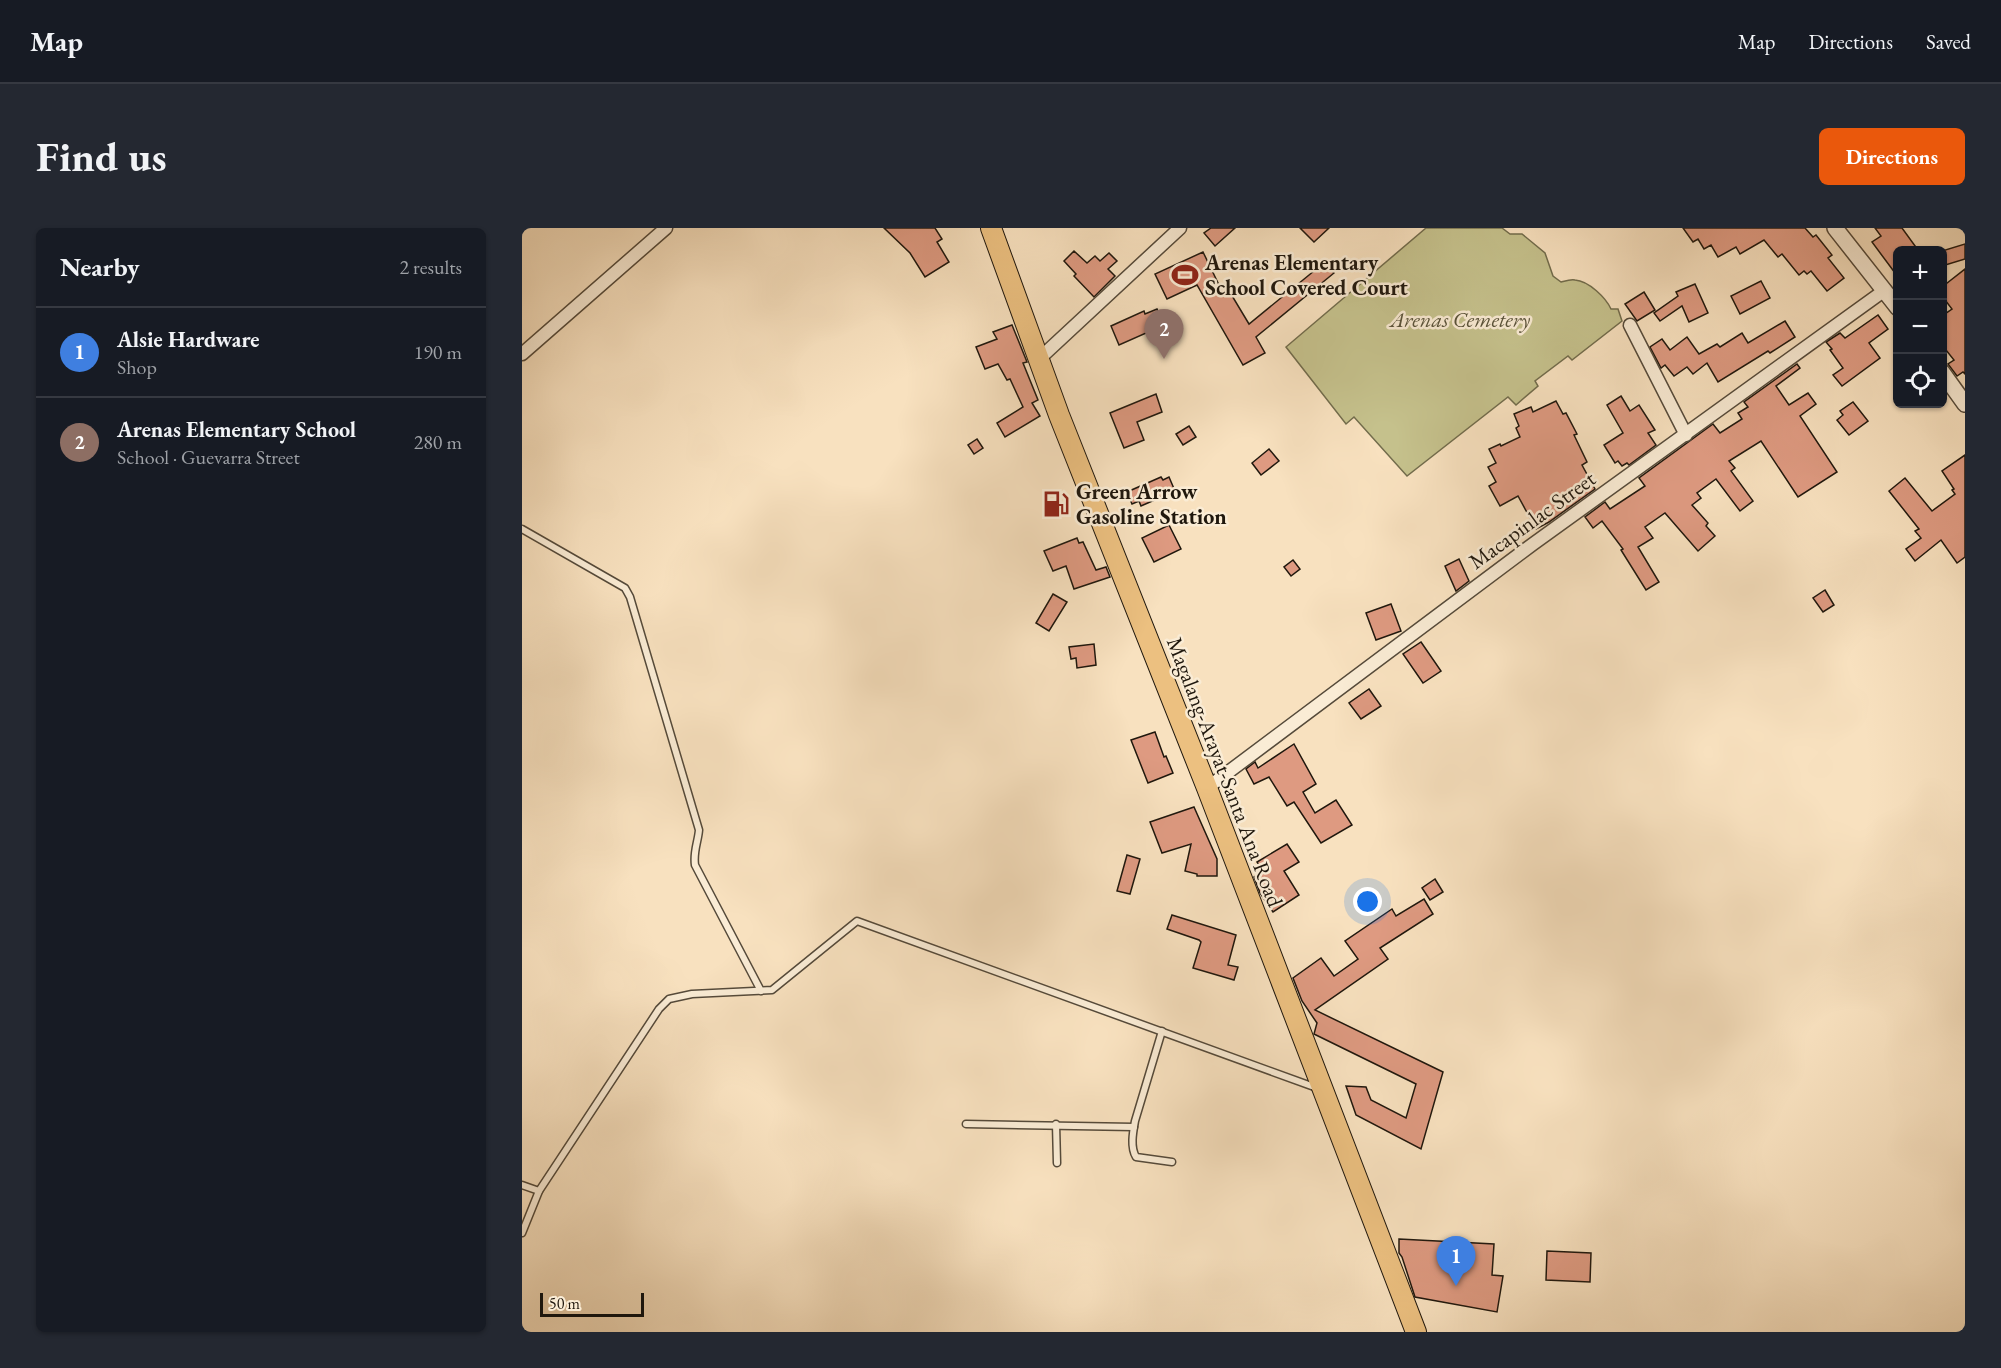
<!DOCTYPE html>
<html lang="en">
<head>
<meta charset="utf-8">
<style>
  :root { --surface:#171b24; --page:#242831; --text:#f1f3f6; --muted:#9ea1a6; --line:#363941; --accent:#ea580c }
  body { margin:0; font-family:"EB Garamond",serif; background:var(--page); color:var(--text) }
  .controls { position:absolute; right:18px; top:18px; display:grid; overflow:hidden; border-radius:9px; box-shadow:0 2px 4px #0004 }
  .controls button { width:54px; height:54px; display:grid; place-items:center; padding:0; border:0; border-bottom:2px solid var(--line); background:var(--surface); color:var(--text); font:30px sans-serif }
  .scale { position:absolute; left:18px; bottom:15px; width:104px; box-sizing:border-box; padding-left:6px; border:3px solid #1f170d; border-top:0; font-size:16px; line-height:21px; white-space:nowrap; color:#1f170d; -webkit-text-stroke:4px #faecd5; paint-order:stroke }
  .you { position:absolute; left:846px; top:674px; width:21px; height:21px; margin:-15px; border:4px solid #fff; border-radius:50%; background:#1a73e8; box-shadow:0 0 0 9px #1a73e833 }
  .badge { display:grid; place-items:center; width:39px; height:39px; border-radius:50%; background:var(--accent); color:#fff; font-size:20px; font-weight:700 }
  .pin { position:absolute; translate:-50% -50px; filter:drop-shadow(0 2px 3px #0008) }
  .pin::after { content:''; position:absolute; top:32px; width:21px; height:18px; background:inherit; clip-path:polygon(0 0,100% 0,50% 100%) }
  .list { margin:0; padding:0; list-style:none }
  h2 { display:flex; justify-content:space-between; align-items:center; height:78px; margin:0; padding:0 24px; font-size:26px }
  h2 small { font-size:20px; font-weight:400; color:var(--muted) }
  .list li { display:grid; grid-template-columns:39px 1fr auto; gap:18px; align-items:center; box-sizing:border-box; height:90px; padding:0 24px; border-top:2px solid var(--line) }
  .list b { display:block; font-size:22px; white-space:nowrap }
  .list p { margin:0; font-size:20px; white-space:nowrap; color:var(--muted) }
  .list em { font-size:20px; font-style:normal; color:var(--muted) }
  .icon { flex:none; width:33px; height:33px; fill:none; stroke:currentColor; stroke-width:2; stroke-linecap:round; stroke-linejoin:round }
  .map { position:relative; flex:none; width:1443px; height:1104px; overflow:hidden; border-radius:9px }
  header { display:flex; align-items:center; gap:36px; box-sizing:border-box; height:84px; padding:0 30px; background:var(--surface); border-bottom:2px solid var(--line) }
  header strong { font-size:28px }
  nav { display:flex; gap:33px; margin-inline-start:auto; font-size:21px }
  .intro { display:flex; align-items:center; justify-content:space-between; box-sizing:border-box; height:144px; padding:0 36px }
  h1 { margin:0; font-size:42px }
  .button { padding:15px 27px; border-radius:9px; background:var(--accent); color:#fff; font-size:21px; font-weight:700 }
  main { display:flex; gap:36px; padding:0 36px }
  aside { flex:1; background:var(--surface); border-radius:9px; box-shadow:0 2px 4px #0004 }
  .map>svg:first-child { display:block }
</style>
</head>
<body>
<header>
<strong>Map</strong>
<nav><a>Map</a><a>Directions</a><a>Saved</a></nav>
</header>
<div class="intro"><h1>Find us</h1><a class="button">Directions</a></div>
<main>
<aside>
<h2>Nearby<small>2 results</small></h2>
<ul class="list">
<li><span class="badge" style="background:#3f7fe0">1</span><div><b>Alsie Hardware</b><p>Shop</p></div><em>190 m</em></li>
<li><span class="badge" style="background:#8d6e63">2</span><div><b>Arenas Elementary School</b><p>School · Guevarra Street</p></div><em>280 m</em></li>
</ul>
</aside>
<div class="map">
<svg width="1443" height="1104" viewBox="0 0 1443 1104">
  <rect width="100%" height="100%" fill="#f8e1bf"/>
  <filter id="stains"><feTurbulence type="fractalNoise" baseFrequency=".00333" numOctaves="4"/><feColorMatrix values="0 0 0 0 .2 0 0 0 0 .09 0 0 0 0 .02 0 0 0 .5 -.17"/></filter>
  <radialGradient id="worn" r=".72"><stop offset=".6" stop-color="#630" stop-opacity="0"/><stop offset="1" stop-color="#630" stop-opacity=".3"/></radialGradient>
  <!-- green -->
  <path fill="#c5c18c" stroke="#726c4c" stroke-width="1.5" d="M904,0h76l8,6h12l23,19 8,23 8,6c4,-1 10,-3 14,-2 14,1 31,18 36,29h7l4,12 -50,39 -4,-4 -33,25 3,5 -22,19 -8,-8 -101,79 -53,-59 -8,7 -60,-77z"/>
  <!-- building -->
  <g fill="#de9a81" stroke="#1f170d" stroke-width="1.5">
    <path d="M362,0h51l7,11 -5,3 12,20 -24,15 -15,-24z"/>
    <path d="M689,0h24l-20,18 -11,-13z"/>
    <path d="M778,0h29l-15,14z"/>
    <path d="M1161,0h122l8,9 3,-2 16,20 -4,3 16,20 -17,13 -16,-20 -4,3 -3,-3 -5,4 -17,-21 -4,3 -14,-17 -24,14 -4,-7 -18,10 -7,-12 -7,4 -6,-10 -5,3z"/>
    <path d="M1353,0h27l16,22h-20v27l-26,-35 9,-6z"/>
    <path d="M1443,16v15l-23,7v-15z"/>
    <path d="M552,23l13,12 8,-7 5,5 9,-8 8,8 -9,8 7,7 -21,21 -20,-21 2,-2 -12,-13z"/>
    <path d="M681,24l17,35 5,-3 24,40 76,-62 9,11 -78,64 9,16 -22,12 -46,-80 -30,14 -12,-25z"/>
    <path d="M1443,41v105l-2,-2 -6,4 -9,-12 6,-4 -12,-15v-29l10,-7 -10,-13v-9z"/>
    <path d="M1239,53l9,17 -30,16 -9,-18z"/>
    <path d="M1173,56l13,29 -19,9 -7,-16 -22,15 -6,-8 24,-17 -2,-4z"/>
    <path d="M1122,64l11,18 -18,11 -12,-17z"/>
    <path d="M635,81l5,13 -11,5 2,3 -34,15 -8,-19 33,-15 1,3z"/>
    <path d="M1356,87l10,14 -19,14 11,15 -38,28 -9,-11 10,-7 -13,-18 2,-1 -6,-7 14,-9 5,5z"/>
    <path d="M1263,93l10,16 -25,16 -2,-2 -50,31 -11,-19 -14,11 -6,-7 -13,9 -9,-11 -4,3 -11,-21 12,-8 8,11 17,-13 12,17 18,-10 3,3 22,-14 6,10z"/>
    <path d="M490,97l15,37 -4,1 15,37 -6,3 8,13 -35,21 -8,-14 26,-16 -13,-28 -3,1 -9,-16 -13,5 -9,-22 21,-8 -4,-7z"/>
    <path d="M1275,136l3,4 -24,18 13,19 19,-12 8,11 -16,12 37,56 -39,25 -37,-56 -32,20 6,7 -4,3 22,30 -13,10 -24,-32 -19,14 4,5 -9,7 16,18 -2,3 9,10 -17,15 -33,-38 -20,14 8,11 -15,9 21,35 -13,8 -25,-40 2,-1 -21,-28 -9,7 -8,-11 20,-15 5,7 35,-23 -6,-8 74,-54 7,9 22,-14 -4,-6 10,-6 -4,-5z"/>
    <path d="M634,166l6,18 -25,10 7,18 -20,8 -14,-35z"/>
    <path d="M1099,168l9,15 9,-6 16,25 -7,3 8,12 -27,20 -2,-2 -5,3 -4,-5 -3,2 -11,-18 19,-12 -16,-28z"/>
    <path d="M1034,173l7,13 3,-1 11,21 -3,1 13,27 -5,3 13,24 -46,33 -13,7 -18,-33 -18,10 -11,-20 7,-4 -8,-15 8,-4 -7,-14 11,-5 1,2 19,-9 -4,-9 3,-2 -5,-12 17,-7 2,5z"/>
    <path d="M1331,174l15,19 -19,14 -12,-15 6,-5 -3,-4z"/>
    <path d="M667,198l7,11 -13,8 -7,-11z"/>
    <path d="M455,211l6,9 -9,6 -6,-9z"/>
    <path d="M747,221l10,12 -18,14 -9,-12z"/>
    <path d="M1443,227v102l-8,6 -16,-23 -26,21 -9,-12 15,-11 -6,-7 4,-2 -30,-38 16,-13 27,33 23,-17 -3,-4 2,-1 -12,-18z"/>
    <path d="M639,249l2,3 6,-3 6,14 -34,15 -2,-5 -7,3 -5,-12z"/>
    <path d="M647,297l12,24 -27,13 -12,-24z"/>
    <path d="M555,310l2,5 4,-1 13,28 10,-3 4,10 -36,12 -8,-23 -13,5 -9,-20z"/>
    <path d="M937,331l10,22 -13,10 -11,-25z"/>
    <path d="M771,332l7,9 -9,7 -7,-9z"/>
    <path d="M1303,362l9,15 -11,7 -10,-14z"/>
    <path d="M531,366l14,8 -18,29 -13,-8z"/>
    <path d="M869,376l10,27 -25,9 -10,-27z"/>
    <path d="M899,414l20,29 -18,12 -20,-29z"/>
    <path d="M572,416l2,21 -19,3 -1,-10 -5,1 -2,-12z"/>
    <path d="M847,461l12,17 -20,13 -12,-16z"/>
    <path d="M633,504l9,25 2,-1 7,17 -25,10 -17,-43z"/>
    <path d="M772,516l22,40 -13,8 12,21 21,-13 16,25 -31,18 -27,-41 -7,4 -18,-29 -15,7 -8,-15 9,-7 3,6z"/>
    <path d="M672,579l23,52v17h-20v-2l-12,-3 6,-27 -29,9 -12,-31z"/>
    <path d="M765,616l12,18 -15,9 15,24 -26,17 -13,-19 -6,-16 9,-6 -6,-9z"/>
    <path d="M605,627l13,4 -10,35 -13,-3z"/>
    <path d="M913,651l8,13 -13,8 -8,-12z"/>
    <path d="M902,671l9,15 -53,34 8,11 -73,51 128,62 -22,77 -65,-34 -10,-29 20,1 5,13 35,18 10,-34 -102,-50 3,-11 -15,-22 -9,-23 28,-20 13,18 24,-17 -13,-18 47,-32 4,7z"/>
    <path d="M650,687l64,20 -8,30 10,2 -4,13 -41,-12 8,-26 -2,-2 -32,-11z"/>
    <path d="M877,1011l95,5 -2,31 11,1 -6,36 -82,-15 -13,-40 -3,-4z"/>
    <path d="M1025,1023l44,2 -1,29 -44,-2z"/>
  </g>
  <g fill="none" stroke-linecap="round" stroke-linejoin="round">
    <!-- service casing -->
    <g stroke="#554a3a" stroke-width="9">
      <g id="service">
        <path d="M0,301l103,59 5,9 69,233c-1,12 -6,22 -4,35l66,126"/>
        <path d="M640,803l-27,90c-2,11 -5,26 1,36l36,5"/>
        <path d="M444,896l168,3"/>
        <path d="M534,896l1,39"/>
        <path d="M0,957l17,6"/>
        <path d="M0,1005l17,-42 120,-182 10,-10 23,-5 80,-4 85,-69 460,167"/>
      </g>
    </g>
    <!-- minor casing -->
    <g stroke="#554a3a" stroke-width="15">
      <g id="minor">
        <path d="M1108,97l56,110"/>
        <path d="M0,126l144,-126"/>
        <path d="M517,131l141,-131"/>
        <path d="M685,560l326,-244 352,-254"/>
      </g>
    </g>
    <!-- tertiary casing -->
    <g stroke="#554a3a" stroke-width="18">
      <g id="tertiary">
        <path d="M1313,0l63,80"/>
        <path d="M1420,144l23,32"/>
      </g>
    </g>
    <!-- primary casing -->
    <g stroke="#1f170d" stroke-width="22">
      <path id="primary" d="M469,0l68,187 148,373 209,544"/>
    </g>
    <!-- service -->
    <use href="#service" stroke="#faecd5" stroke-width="6"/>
    <!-- minor -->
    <use href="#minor" stroke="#faecd5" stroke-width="12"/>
    <!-- tertiary -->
    <use href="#tertiary" stroke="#faecd5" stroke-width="15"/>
    <!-- primary -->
    <use href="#primary" stroke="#ecc080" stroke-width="20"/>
  </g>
  <!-- icons -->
  <defs>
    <g id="stadium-bare" transform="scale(2.07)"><path d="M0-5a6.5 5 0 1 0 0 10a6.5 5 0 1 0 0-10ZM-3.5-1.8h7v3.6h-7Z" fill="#8f2418" stroke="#faecd5" stroke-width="2.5" paint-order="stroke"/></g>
    <g id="fuel-bare" transform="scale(2.07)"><path d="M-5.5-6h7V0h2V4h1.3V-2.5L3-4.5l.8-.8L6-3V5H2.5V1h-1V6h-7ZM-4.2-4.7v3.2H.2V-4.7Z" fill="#8f2418" stroke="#faecd5" stroke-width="2.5" paint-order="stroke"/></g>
  </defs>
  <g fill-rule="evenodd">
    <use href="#stadium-bare" x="663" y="47"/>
    <use href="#fuel-bare" x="534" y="276"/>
  </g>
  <g text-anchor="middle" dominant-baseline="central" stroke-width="5" stroke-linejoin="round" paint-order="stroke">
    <!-- poi labels -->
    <g font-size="22" font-weight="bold" fill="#1f170d" stroke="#faecd5" text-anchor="start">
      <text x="683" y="34">Arenas Elementary<tspan x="683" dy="25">School Covered Court</tspan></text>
      <text x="554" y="263">Green Arrow<tspan x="554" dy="25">Gasoline Station</tspan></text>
    </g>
    <!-- park labels -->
    <g font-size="22" font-style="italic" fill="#595239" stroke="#faecd5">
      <text x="938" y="91">Arenas Cemetery</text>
    </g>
    <!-- street labels -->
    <g font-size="22" fill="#1f170d" stroke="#faecd5">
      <text transform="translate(1010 292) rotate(-36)">Macapinlac Street</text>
      <text transform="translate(703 544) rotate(69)">Magalang-Arayat-Santa Ana Road</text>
    </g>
  </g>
  <rect width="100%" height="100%" filter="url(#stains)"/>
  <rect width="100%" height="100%" fill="url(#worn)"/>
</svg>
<div class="controls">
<button>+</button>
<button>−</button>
<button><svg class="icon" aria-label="locate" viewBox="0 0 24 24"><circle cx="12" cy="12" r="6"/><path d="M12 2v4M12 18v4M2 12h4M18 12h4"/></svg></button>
</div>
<div class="scale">50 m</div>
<div class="you"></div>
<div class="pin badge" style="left:934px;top:1058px;background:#3f7fe0">1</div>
<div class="pin badge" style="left:642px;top:131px;background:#8d6e63">2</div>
</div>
</main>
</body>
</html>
